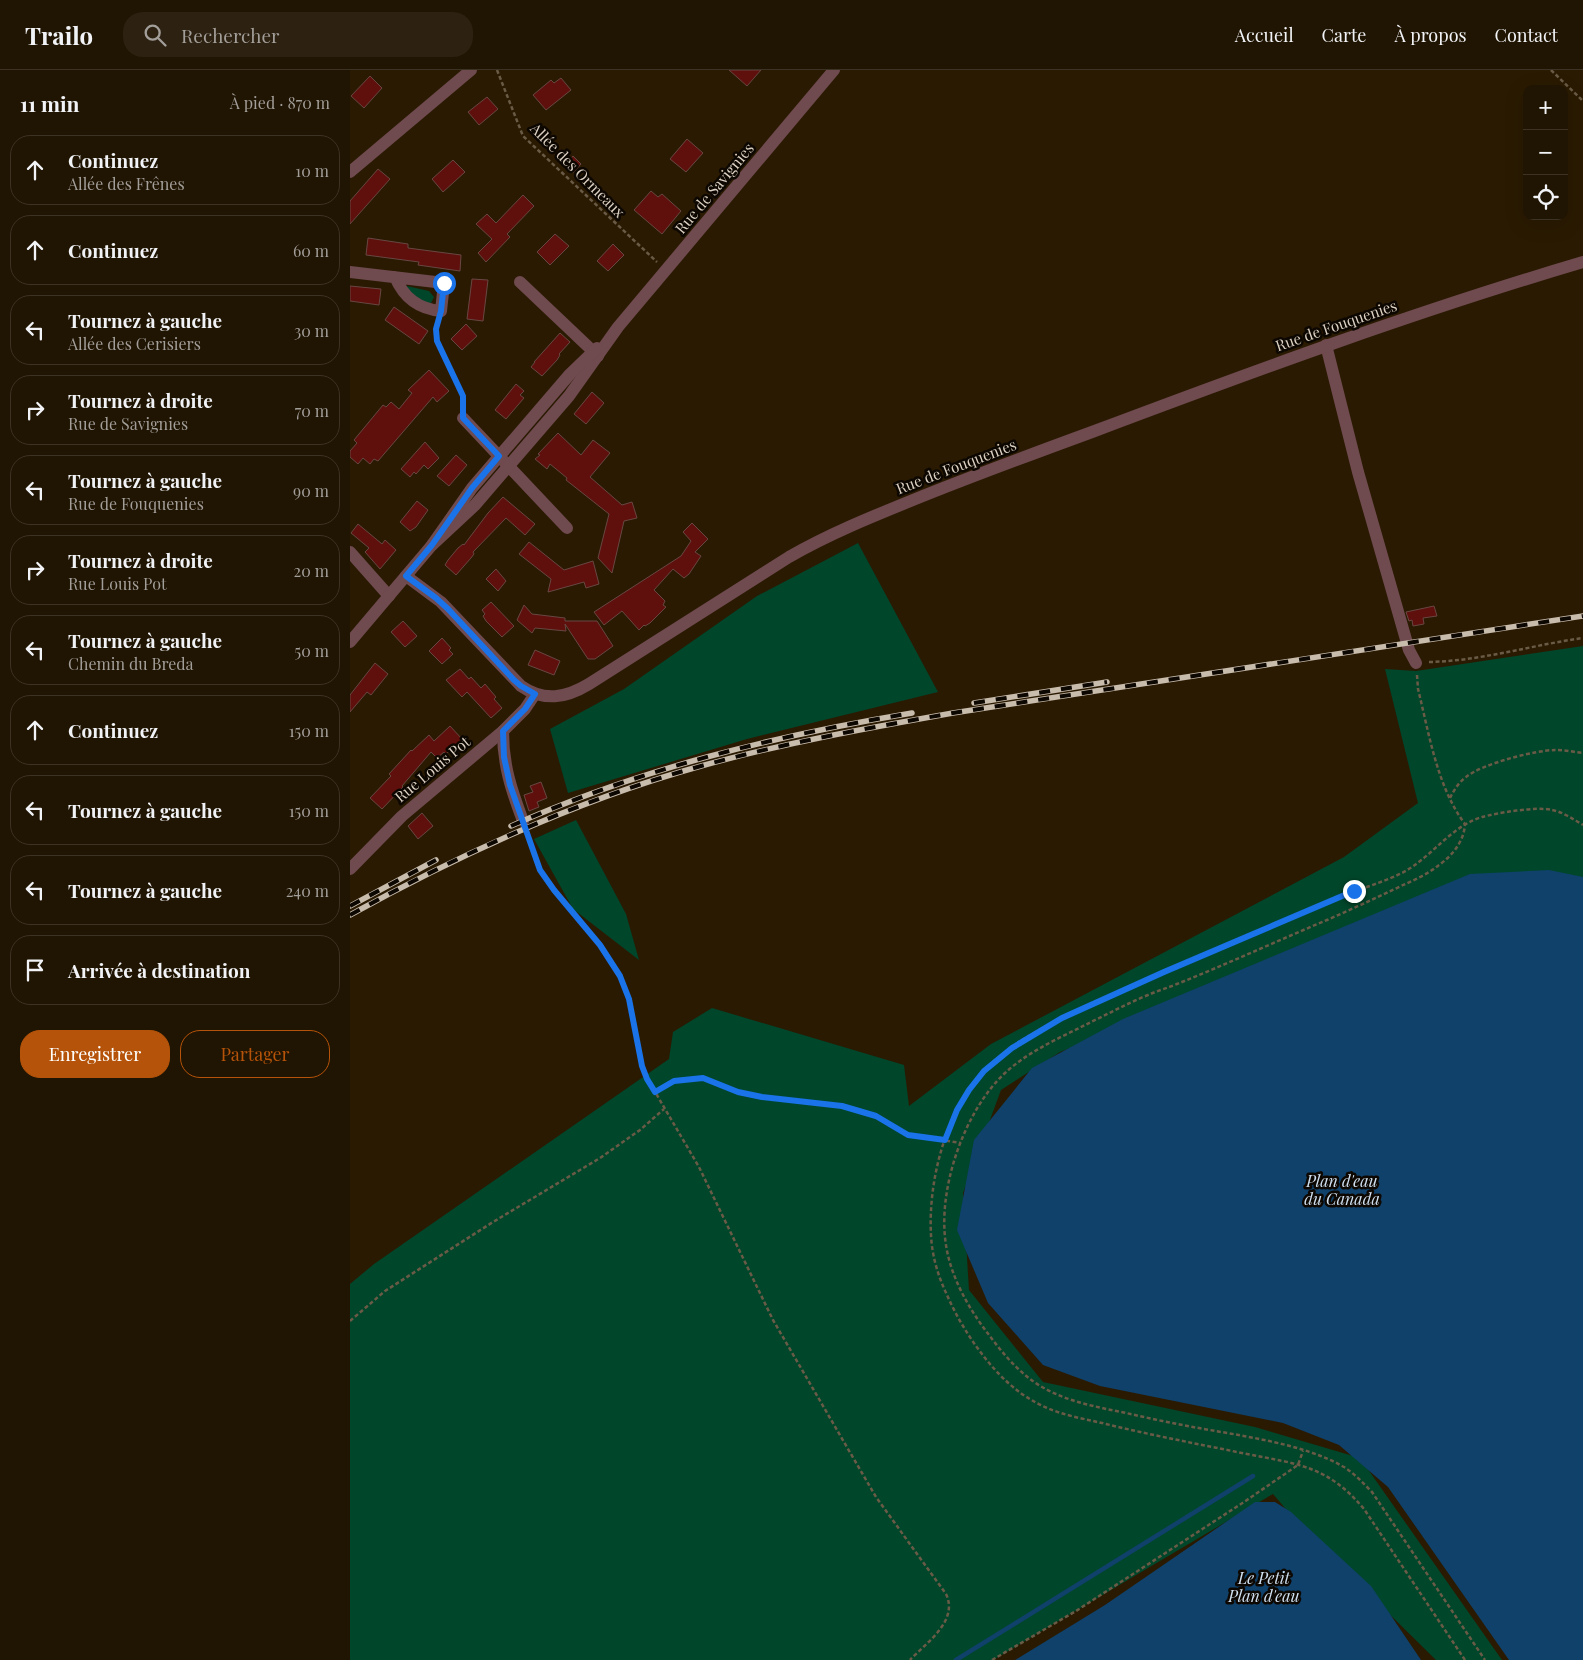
<!DOCTYPE html>
<html lang="fr">
<head>
<meta charset="utf-8">
<style>
  :root { --surface:#201402; --page:#2d2111; --text:#f1f3f6; --muted:#a29e99; --line:#3d3324; --accent:#b45309 }
  body { margin:0; font-family:"Playfair Display",serif; background:var(--page); color:var(--text) }
  .controls { position:absolute; right:15px; top:15px; display:grid; overflow:hidden; border-radius:10px; box-shadow:0 5px 20px #0002 }
  .controls button { width:45px; height:45px; display:grid; place-items:center; padding:0; border:0; border-bottom:1px solid var(--line); background:var(--surface); color:var(--text); font:25px sans-serif }
  .stop { position:absolute; width:15px; height:15px; margin:-11px; border:4px solid #1a73e8; border-radius:50%; background:#fff }
  .stop.end { background:#1a73e8; border-color:#fff; box-shadow:0 1px 5px #0008 }
  .list { margin:0; padding:0; list-style:none }
  h2 { display:flex; justify-content:space-between; align-items:center; height:65px; margin:0; padding:0 20px; font-size:21px }
  h2 small { font-size:16px; font-weight:400; color:var(--muted) }
  .list li { display:grid; grid-template-columns:32px 1fr auto; gap:15px; align-items:center; box-sizing:border-box; height:70px; margin:0 10px 10px; padding:0 10px; border:1px solid var(--line); border-radius:20px }
  .list b { display:block; font-size:19px; white-space:nowrap }
  .list p { margin:0; font-size:16px; white-space:nowrap; color:var(--muted) }
  .list em { font-size:16px; font-style:normal; color:var(--muted) }
  .actions { display:flex; gap:10px; padding:15px 20px }
  .actions a { flex:1; padding:11px 0; border:1px solid var(--accent); border-radius:20px; text-align:center; font-size:18px; color:var(--accent) }
  .actions .main { background:var(--accent); color:#fff }
  .icon { flex:none; width:28px; height:28px; fill:none; stroke:currentColor; stroke-width:2; stroke-linecap:round; stroke-linejoin:round }
  .map { position:relative; flex:none; width:1233px; height:1590px; overflow:hidden }
  header { display:flex; align-items:center; gap:30px; box-sizing:border-box; height:70px; padding:0 25px; background:var(--surface); border-bottom:1px solid var(--line) }
  header strong { font-size:24px }
  nav { display:flex; gap:28px; margin-inline-start:auto; font-size:18px }
  .search { width:350px; height:45px; background:var(--page); display:flex; align-items:center; gap:12px; box-sizing:border-box; padding:0 18px; border-radius:20px; color:var(--muted); font-size:19px }
  main { display:flex }
  aside { flex:1; background:var(--surface) }
  .map>svg:first-child { display:block }
</style>
</head>
<body>
<header>
<strong>Trailo</strong>
<div class="search"><svg class="icon" aria-label="search" viewBox="0 0 24 24"><circle cx="10" cy="10" r="6"/><path d="M15 15l6 6"/></svg>Rechercher</div>
<nav><a>Accueil</a><a>Carte</a><a>À propos</a><a>Contact</a></nav>
</header>
<main>
<aside>
<h2>11 min<small>À pied · 870 m</small></h2>
<ul class="list">
<li><svg class="icon" aria-label="ahead" viewBox="0 0 24 24"><path d="M12 20V5M6 11l6-6 6 6"/></svg><div><b>Continuez</b><p>Allée des Frênes</p></div><em>10 m</em></li>
<li><svg class="icon" aria-label="ahead" viewBox="0 0 24 24"><path d="M12 20V5M6 11l6-6 6 6"/></svg><div><b>Continuez</b></div><em>60 m</em></li>
<li><svg class="icon" aria-label="left" viewBox="0 0 24 24"><path d="M17 20v-9H6M10 6l-5 5 5 5"/></svg><div><b>Tournez à gauche</b><p>Allée des Cerisiers</p></div><em>30 m</em></li>
<li><svg class="icon" aria-label="right" viewBox="0 0 24 24"><path d="M7 20v-9h11M14 6l5 5-5 5"/></svg><div><b>Tournez à droite</b><p>Rue de Savignies</p></div><em>70 m</em></li>
<li><svg class="icon" aria-label="left" viewBox="0 0 24 24"><path d="M17 20v-9H6M10 6l-5 5 5 5"/></svg><div><b>Tournez à gauche</b><p>Rue de Fouquenies</p></div><em>90 m</em></li>
<li><svg class="icon" aria-label="right" viewBox="0 0 24 24"><path d="M7 20v-9h11M14 6l5 5-5 5"/></svg><div><b>Tournez à droite</b><p>Rue Louis Pot</p></div><em>20 m</em></li>
<li><svg class="icon" aria-label="left" viewBox="0 0 24 24"><path d="M17 20v-9H6M10 6l-5 5 5 5"/></svg><div><b>Tournez à gauche</b><p>Chemin du Breda</p></div><em>50 m</em></li>
<li><svg class="icon" aria-label="ahead" viewBox="0 0 24 24"><path d="M12 20V5M6 11l6-6 6 6"/></svg><div><b>Continuez</b></div><em>150 m</em></li>
<li><svg class="icon" aria-label="left" viewBox="0 0 24 24"><path d="M17 20v-9H6M10 6l-5 5 5 5"/></svg><div><b>Tournez à gauche</b></div><em>150 m</em></li>
<li><svg class="icon" aria-label="left" viewBox="0 0 24 24"><path d="M17 20v-9H6M10 6l-5 5 5 5"/></svg><div><b>Tournez à gauche</b></div><em>240 m</em></li>
<li><svg class="icon" aria-label="arrive" viewBox="0 0 24 24"><path d="M6 21V4h12l-3 4 3 4H6"/></svg><div><b>Arrivée à destination</b></div></li>
</ul>
<div class="actions"><a class="main">Enregistrer</a><a>Partager</a></div>
</aside>
<div class="map">
<svg width="1233" height="1590" viewBox="0 0 1233 1590">
  <rect width="100%" height="100%" fill="#2a1a02"/>
  <!-- green -->
  <g fill="#00462b">
    <path d="M57,216l22,5 5,6 -3,6h-8l-16,-12z"/>
    <path d="M508,473l80,149 -191,47 -179,54 -18,-64 74,-40 133,-93z"/>
    <path d="M1233,576v251l-166,15 -357,140 -59,38 -38,103 6,97 74,92 212,45 105,31 142,202h-66l-134,-132 -29,-34 -280,166h-643v-376l24,-20 295,-205 4,-27 39,-24 192,57 5,41 82,-62 353,-187 74,-54 -33,-134 31,2z"/>
    <path d="M226,750l50,94 13,46 -66,-51 -39,-70z"/>
  </g>
  <!-- water -->
  <g fill="#0f416b">
    <path d="M1199,800l34,7v783h-74l-121,-173 -49,-42 -56,-22 -183,-37 -57,-21 -55,-62 -31,-73 17,-90 58,-72 91,-49 347,-145z"/>
    <path d="M905,1432h20l16,10 80,74 50,74h-406l90,-55z"/>
  </g>
  <g fill="none" stroke-linecap="round" stroke-linejoin="round">
    <!-- stream -->
    <path stroke="#0f416b" stroke-width="4.5" d="M606,1590l297,-184"/>
  </g>
  <!-- building -->
  <g fill="#5f100c" stroke="#684742">
    <path d="M379,0h32l-14,16z"/>
    <path d="M20,6l12,12 -18,20 -13,-12z"/>
    <path d="M211,8l10,12 -25,20 -13,-15 18,-15 3,3z"/>
    <path d="M137,27l11,12 -19,16 -11,-13z"/>
    <path d="M337,69l16,14 -17,19 -16,-13z"/>
    <path d="M223,86l8,8 -8,9 -8,-8z"/>
    <path d="M103,90l12,12 -22,20 -11,-13z"/>
    <path d="M28,99l12,10 -40,45v-23z"/>
    <path d="M301,121l7,6 4,-3 19,17 -19,23 -28,-24z"/>
    <path d="M173,125l11,11 -27,28 3,3 -24,25 -8,-9 14,-14 -16,-15 11,-10 9,9z"/>
    <path d="M205,164l14,12 -19,19 -13,-13z"/>
    <path d="M18,168l40,6v4l53,7 -1,16 -42,-6 1,-3 -53,-7z"/>
    <path d="M263,174l11,11 -16,16 -11,-10z"/>
    <path d="M122,209l16,1 -5,41 -16,-2z"/>
    <path d="M0,216l31,3 -2,16 -29,-4z"/>
    <path d="M44,237l34,24 -9,13 -34,-24z"/>
    <path d="M116,254l11,12 -15,14 -11,-11z"/>
    <path d="M210,263l10,9 -11,12 1,1 -3,5 -15,16 -11,-9 4,-5h-1z"/>
    <path d="M79,300l20,21 -12,11 -4,-5 -55,64 -4,-2 -4,5 -7,-6 -5,6 -8,-7v-6l7,-8 -3,-3 29,-35 3,2 5,-5 8,7 13,-16 -4,-3z"/>
    <path d="M166,314l8,7 -4,4 4,3 -18,21 -11,-9z"/>
    <path d="M242,322l12,11 -18,21 -12,-10z"/>
    <path d="M208,363l23,22 12,-15 17,13 -20,24 32,28 10,-3 5,16 -13,3 -12,52 -14,-15 11,-44 -43,-34 1,-2 -17,-14 -3,5 -12,-10 5,-4 -2,-1z"/>
    <path d="M75,372l14,16 -11,11 -4,-4 -8,9 -2,-2 -4,5 -9,-8z"/>
    <path d="M106,385l11,10 -18,21 -12,-10z"/>
    <path d="M153,427l32,27 -10,11 -19,-17 -33,34 1,2 -3,4 -15,17 -11,-10 3,-5 10,-12 5,-4 1,1 24,-32z"/>
    <path d="M67,431l11,9 -12,17 -6,4 -10,-9z"/>
    <path d="M342,453l16,16 -13,13 6,4 -12,18 -5,4 -11,-9 -19,21 11,11 -2,4 3,2 -16,16 -5,3 -1,-1 -5,5 -17,-19 -18,14 -10,-13 87,-56 10,-15 -8,-9z"/>
    <path d="M8,454l24,20 3,-4 11,10 -16,19 -15,-17 4,-4 -18,-15z"/>
    <path d="M179,472l35,28 29,-9 6,23 -13,4 -2,-6 -36,10 3,-13 -32,-25z"/>
    <path d="M146,499l10,12 -8,10 -12,-12z"/>
    <path d="M141,532l23,24 -12,11 -16,-16 -3,-5 2,-2 -3,-4z"/>
    <path d="M174,535l8,9 33,4v3h32l16,25 -18,13h-7l-23,-35 1,7 -31,-3 -3,5 -15,-13z"/>
    <path d="M1084,536l3,10 -14,2 1,6 -11,2 -1,-6 -3,1 -3,-9z"/>
    <path d="M53,551l14,15 -12,11 -14,-15z"/>
    <path d="M92,568l9,10 -2,2 4,4 -11,10 -13,-13z"/>
    <path d="M185,580l25,11 -6,14 -26,-10z"/>
    <path d="M25,593l13,11 -17,21 -4,-3 -17,20v-17z"/>
    <path d="M110,599l9,10 2,-2 10,11 4,-4 11,13 -2,2 8,9 -11,10 -24,-26 -5,5 -16,-17z"/>
    <path d="M100,656l12,13 -16,15 -2,-2 -7,6 -6,-6 -29,34 1,1 -21,22 -12,-11 21,-22 -2,-2 22,-24 1,1 17,-16 5,6z"/>
    <path d="M191,712l6,16 -10,4 2,5 -10,4 -5,-16 9,-3 -3,-6z"/>
    <path d="M72,743l11,13 -15,13 -10,-13z"/>
  </g>
  <g fill="none" stroke-linecap="round" stroke-linejoin="round">
    <!-- path -->
    <g stroke="#695b46" stroke-width="2.5" stroke-dasharray="4 2.5" stroke-linecap="butt">
      <path d="M147,0l26,66 134,126"/>
      <path d="M1201,0l32,31"/>
      <path d="M87,253c-5,19 18,55 26,73v10"/>
      <path d="M1079,592c52,-1 103,-17 154,-24"/>
      <path d="M1067,605l1,14c11,44 19,98 47,135 -1,17 -12,31 -26,41 -11,9 -25,15 -38,21 -25,12 -49,23 -74,34 -50,21 -100,44 -150,64 -10,4 -20,7 -29,11 -20,8 -38,18 -57,27 -29,15 -61,28 -86,51 -41,38 -68,117 -59,172 5,33 23,64 43,90 15,20 31,39 53,52 26,15 55,20 84,26 22,5 45,10 67,14 48,9 109,16 151,40 11,7 19,16 28,25l113,168"/>
      <path d="M1100,728c4,-8 9,-16 16,-21 16,-13 69,-27 90,-27 9,0 18,2 27,3"/>
      <path d="M177,761l8,26 11,23 54,65 20,30 9,24 15,74 55,94 74,153 103,177 70,97c13,27 -20,49 -36,66"/>
      <path d="M305,1023l19,-12 29,-3 36,14 23,5 80,9 34,10 32,19 53,8"/>
      <path d="M0,1251l35,-30 108,-69 107,-64 40,-28 24,-21"/>
      <path d="M642,1590l84,-49 168,-109 54,-37 5,-14"/>
      <path d="M1115,1590l-101,-151c-36,-43 -66,-45 -117,-55 -49,-10 -97,-19 -145,-31 -22,-5 -46,-9 -67,-21 -38,-20 -71,-68 -88,-107 -9,-19 -15,-39 -16,-60 -3,-55 15,-124 53,-164 34,-36 83,-55 126,-75 47,-21 95,-41 142,-61 24,-10 47,-22 71,-32 26,-11 54,-18 79,-30 29,-15 49,-47 80,-56 15,-4 55,-11 70,-7 11,2 21,9 31,15"/>
    </g>
    <!-- minor -->
    <g stroke="#6f4a4f" stroke-width="12">
      <path d="M0,102l121,-102"/>
      <path d="M0,202l94,11 -3,28c-23,-2 -37,-13 -46,-34"/>
      <path d="M170,212l78,74"/>
      <path d="M976,275l32,127 51,178 7,13"/>
      <path d="M113,348l104,110"/>
      <path d="M82,475l43,-40 94,-109 49,-69 216,-257"/>
      <path d="M0,482l39,44"/>
      <path d="M56,506l35,26 80,84c23,16 45,12 68,-2l200,-127c40,-23 82,-40 124,-57 59,-24 119,-46 179,-68 162,-61 325,-121 491,-170"/>
      <path d="M0,572l82,-97 40,-57 98,-114 27,-26"/>
      <path d="M153,661c0,34 8,58 20,90"/>
      <path d="M0,799l52,-53 101,-85 22,-22 10,-15"/>
    </g>
    <!-- rail casing -->
    <g stroke="#c8bcad" stroke-width="5.5">
      <g id="rail">
        <path d="M624,633l133,-21"/>
        <path d="M161,756c128,-57 263,-90 401,-113"/>
        <path d="M0,836l86,-46"/>
        <path d="M0,845c112,-62 228,-115 351,-149 83,-23 167,-38 252,-53l630,-97"/>
      </g>
    </g>
    <!-- rail -->
    <use href="#rail" stroke="#0d0701" stroke-width="4" stroke-dasharray="11" stroke-linecap="butt"/>
  </g>
  <g fill="none" stroke-linecap="round" stroke-linejoin="round">
    <!-- route -->
    <path stroke="#1a73e8" stroke-width="6" d="M94,213l-3,28 -5,18 1,12 26,55v22l36,38 -27,32 -40,57 -26,31 30,22 12,11 66,71 7,6 14,8 -10,15 -22,22 1,26 6,28 30,85 14,20 46,55 20,31 9,23 13,67 5,13 8,13 19,-11 29,-3 35,14 24,5 80,9 34,10 32,19 37,5 12,-30 12,-20 15,-19 28,-23 50,-30 102,-46 190,-81"/>
  </g>
  <g text-anchor="middle" dominant-baseline="central" stroke-width="5" stroke-linejoin="round" paint-order="stroke">
    <!-- street labels -->
    <g font-size="15" fill="#dcd1c3" stroke="#0d0701">
      <text transform="translate(228 100) rotate(45)">Allée des Ormeaux</text>
      <text transform="translate(364 118) rotate(-50)">Rue de Savignies</text>
      <text transform="translate(986 255) rotate(-19)">Rue de Fouquenies</text>
      <text transform="translate(606 396) rotate(-21)">Rue de Fouquenies</text>
      <text transform="translate(82 699) rotate(-40)">Rue Louis Pot</text>
    </g>
    <!-- water labels -->
    <g font-size="16" font-style="italic" fill="#d1e1f1" stroke="#0d0701">
      <text x="992" y="1110">Plan d'eau<tspan x="992" dy="18">du Canada</tspan></text>
      <text x="914" y="1507">Le Petit<tspan x="914" dy="18">Plan d'eau</tspan></text>
    </g>
  </g>
</svg>
<div class="controls">
<button>+</button>
<button>−</button>
<button><svg class="icon" aria-label="locate" viewBox="0 0 24 24"><circle cx="12" cy="12" r="6"/><path d="M12 2v4M12 18v4M2 12h4M18 12h4"/></svg></button>
</div>
<div class="stop" style="left:94px;top:213px"></div>
<div class="stop end" style="left:1004px;top:821px"></div>
</div>
</main>
</body>
</html>
